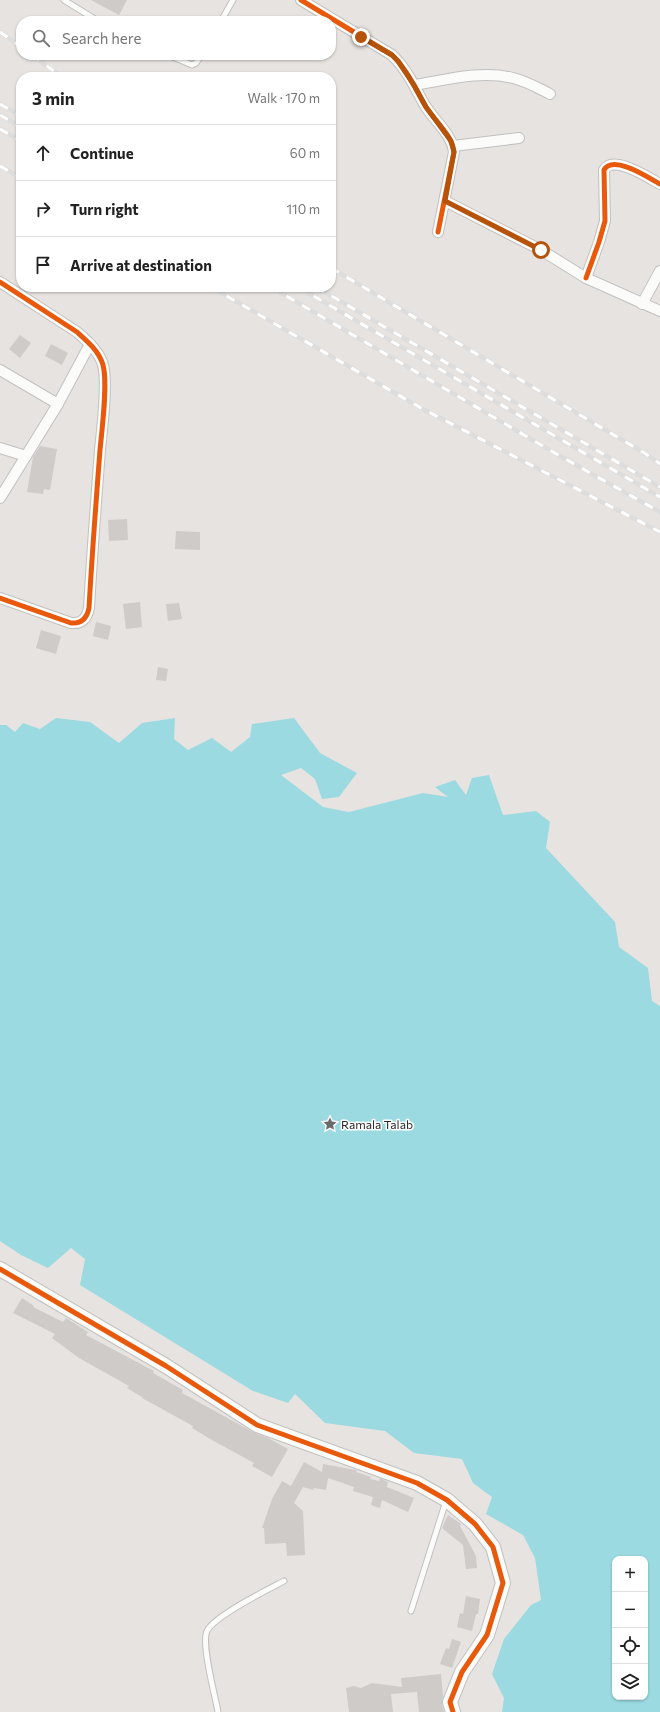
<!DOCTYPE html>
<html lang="en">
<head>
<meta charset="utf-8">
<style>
  :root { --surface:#fff; --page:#f2f2f2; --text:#222; --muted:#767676; --line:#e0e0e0 }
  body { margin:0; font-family:Commissioner,sans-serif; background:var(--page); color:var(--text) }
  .controls { position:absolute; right:12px; bottom:12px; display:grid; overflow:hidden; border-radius:8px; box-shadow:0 1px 3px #0004 }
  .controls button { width:36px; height:36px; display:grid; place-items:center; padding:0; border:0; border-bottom:1px solid var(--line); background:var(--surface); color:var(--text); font:20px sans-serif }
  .stop { position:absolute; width:12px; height:12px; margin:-9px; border:3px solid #b45309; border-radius:50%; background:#fff }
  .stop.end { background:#b45309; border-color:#fff; box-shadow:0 1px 4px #0008 }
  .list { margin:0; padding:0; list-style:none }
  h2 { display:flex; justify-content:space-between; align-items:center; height:52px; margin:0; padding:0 16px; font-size:17px }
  h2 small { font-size:13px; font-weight:400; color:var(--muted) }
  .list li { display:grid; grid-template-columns:26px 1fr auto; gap:12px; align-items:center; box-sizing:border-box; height:56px; padding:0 16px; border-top:1px solid var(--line) }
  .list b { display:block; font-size:15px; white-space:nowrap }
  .list em { font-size:13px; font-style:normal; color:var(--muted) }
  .icon { flex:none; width:22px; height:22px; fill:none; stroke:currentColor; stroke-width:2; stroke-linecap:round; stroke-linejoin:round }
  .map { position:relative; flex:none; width:660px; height:1712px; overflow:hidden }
  .search { position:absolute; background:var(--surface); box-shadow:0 1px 3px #0004; left:16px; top:16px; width:320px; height:44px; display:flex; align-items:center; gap:10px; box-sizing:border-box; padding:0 14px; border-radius:16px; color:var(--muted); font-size:15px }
  .panel { position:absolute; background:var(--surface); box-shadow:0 1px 3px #0004; left:16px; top:72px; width:320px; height:220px; border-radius:16px }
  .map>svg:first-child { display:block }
</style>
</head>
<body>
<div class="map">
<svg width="660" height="1712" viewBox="0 0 660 1712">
  <rect width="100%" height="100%" fill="#e7e3e0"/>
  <!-- water -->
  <path fill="#9bdae1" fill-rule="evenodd" d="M56,718l34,4 29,21 23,-20 33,-5 -1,21 14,11 24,-12 19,14 19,-15 2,-13 42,-6 26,35 37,20 -18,24 -17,2 -7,-20 -14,-11 -20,7 42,32 26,5 74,-19 25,4 -13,-10 20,-7 11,15 6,-17 17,-3 14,40 33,-4 14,11 -4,26 69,74 4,25 29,21 4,33 8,5v706h-158l2,-14 -12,-24 12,-35 27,-34 10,-5 -6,-42 -12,-23 -37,-21 6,-17 -19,-14 -11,-24 -48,-6 -29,-22 -60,-8 -30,-29 -7,9 -35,-12 -173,-106 5,-26 -14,-11 -23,20 -27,-13 -21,-14v-516h6l9,7 8,-9 17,6zM615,1559h30v138h-30z"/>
  <!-- building -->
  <g fill="#cecbc9">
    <path d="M91,0h36l-8,15z"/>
    <path d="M20,335l11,8 -11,15 -11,-9z"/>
    <path d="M51,344l17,9 -6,12 -17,-9z"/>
    <path d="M40,446l17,3 -7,41 -6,-1 -1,5 -16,-2 6,-35z"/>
    <path d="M127,519l1,21 -19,1 -1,-21z"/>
    <path d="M176,531l24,1v18l-25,-1z"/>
    <path d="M140,602l2,25 -16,2 -3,-25z"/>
    <path d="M179,603l3,16 -14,2 -2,-17z"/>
    <path d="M96,622l15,4 -3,14 -15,-4z"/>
    <path d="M41,630l20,6 -5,18 -20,-6z"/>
    <path d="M158,667l10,2 -2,12 -10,-1z"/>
    <path d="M22,1298l12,8 -1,1 30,15 3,-4 22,14 -2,3 68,36 -1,2 30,17 -1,3 71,39 15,6 20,11 -16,28 -20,-11 2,-3 -42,-23 -20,-12 1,-2 -51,-28v-1l-15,-9 2,-2 -50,-28 -27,-20 3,-4 -42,-21z"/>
    <path d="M304,1462l18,10 1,-8 32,6h2l-1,2 15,5 -1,2 9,2 1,-3 8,4 -1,5 27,11 -6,14 -26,-12 -2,8 -9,-3 2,-8 -20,-6 1,-4 -26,-9 -2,12 -12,-2 -1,2 -10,-3 -9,16 9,8 2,44 -18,1 -1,-13 -21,1 -1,-16h-2l10,-29 10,-18 9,5z"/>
    <path d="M448,1515l13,9 -1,2 16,30 1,12 -11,1 -3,-24 -21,-17z"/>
    <path d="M466,1596l14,3 -2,15h-2l-4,17 -15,-4 3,-14 3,1z"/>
    <path d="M452,1639l9,3 -9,26 -12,-4 6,-16 3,1z"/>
    <path d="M441,1674l2,22 -1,8 2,8h-25l-2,-20 -26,2 2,18h-44l-3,-24 8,-2 7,2 11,-5 30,4 -1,-9z"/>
  </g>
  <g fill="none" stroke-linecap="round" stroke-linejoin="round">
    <!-- lane casing -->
    <g stroke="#c1c1c1" stroke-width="7">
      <g id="lane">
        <path d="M64,0l34,21"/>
        <path d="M221,21l12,-21"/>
        <path d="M168,55l24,10 4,-2 6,-8"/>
        <path d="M411,1611l35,-110"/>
        <path d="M218,1712c-3,-17 -17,-68 -11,-81 7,-15 60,-41 77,-50"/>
      </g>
    </g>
    <!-- street casing -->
    <g stroke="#c1c1c1" stroke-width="12">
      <g id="street">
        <path d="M301,0l91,55c16,15 23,34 34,52 9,14 26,28 28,45l-16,80"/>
        <path d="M415,85c31,-5 66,-15 98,-7 13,3 25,10 37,16"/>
        <path d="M453,146l66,-8"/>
        <path d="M445,201l96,49 45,28 74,33"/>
        <path d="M586,278l13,-36 6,-21 -1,-51c9,-16 45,8 56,14"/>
        <path d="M0,282l77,50c10,9 22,19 26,33 5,18 -1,64 -3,85 -4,52 -8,105 -11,158 -2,10 -7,16 -18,15l-71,-25"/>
        <path d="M642,304l18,-33"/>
        <path d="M0,370l58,34"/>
        <path d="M0,448l26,8"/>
        <path d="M0,498l58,-94 32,-60"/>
      </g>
    </g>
    <!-- secondary casing -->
    <g stroke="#c1c1c1" stroke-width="16">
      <path id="secondary" d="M0,1269l166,97 91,59 160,58 30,17 28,24 18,23 10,36 -16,52 -25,37 -12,30 3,10"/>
    </g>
    <!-- lane -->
    <use href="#lane" stroke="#fbfbfa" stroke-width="5"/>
    <!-- street -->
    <use href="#street" stroke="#fbfbfa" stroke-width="10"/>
    <!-- secondary -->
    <use href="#secondary" stroke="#fbfbfa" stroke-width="14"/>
    <!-- rail casing -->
    <g stroke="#ddddde" stroke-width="4.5">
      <g id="rail">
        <path d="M0,32l21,15"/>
        <path d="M32,55l30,22"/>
        <path d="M0,104l21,12"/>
        <path d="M0,115l21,12"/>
        <path d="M0,129l21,12"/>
        <path d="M0,166l21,12"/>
        <path d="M331,268l315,186 14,10"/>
        <path d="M211,287l210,121 239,124"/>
        <path d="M271,287l289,169 100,56"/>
        <path d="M298,287l362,210"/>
        <path d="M316,287l344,200"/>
      </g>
    </g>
    <!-- rail -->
    <use href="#rail" stroke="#fff" stroke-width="3" stroke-dasharray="9" stroke-linecap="butt"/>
    <!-- cycleway casing -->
    <g stroke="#fff" stroke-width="8">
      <g id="cycleway">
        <path d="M301,0l91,55c16,15 23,34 34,52 9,14 26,28 28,45l-16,80"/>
        <path d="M586,278l13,-36 6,-21 -1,-51c9,-16 45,8 56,14"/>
        <path d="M0,282l77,50c10,9 22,19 26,33 5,18 -1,64 -3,85 -4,52 -8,105 -11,158 -2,10 -7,16 -18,15l-71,-25"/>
        <path d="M0,1269l166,97 91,59 160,58 30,17 28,24 18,23 10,36 -16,52 -25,37 -12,30 3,10"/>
      </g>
    </g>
    <!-- cycleway -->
    <use href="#cycleway" stroke="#e8590c" stroke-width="5"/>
  </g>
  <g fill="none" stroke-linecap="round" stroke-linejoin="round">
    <!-- route -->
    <path stroke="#b45309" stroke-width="5" d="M361,37l31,18 6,6 16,24 12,22 25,34 3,11 -9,49 96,49"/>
  </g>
  <!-- icons -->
  <defs>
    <g id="sight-bare" transform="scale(1.08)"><path d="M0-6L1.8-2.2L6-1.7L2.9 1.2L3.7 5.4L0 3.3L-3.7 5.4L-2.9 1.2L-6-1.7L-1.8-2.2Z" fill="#6c6a69" stroke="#fff" stroke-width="2.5" paint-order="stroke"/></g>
  </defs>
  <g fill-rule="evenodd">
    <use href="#sight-bare" x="330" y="1124"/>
  </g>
  <g text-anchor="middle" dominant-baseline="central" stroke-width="3" stroke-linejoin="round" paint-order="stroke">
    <!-- poi labels -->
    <g font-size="12" fill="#292929" stroke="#fff" text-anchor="start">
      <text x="341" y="1124">Ramala Talab</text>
    </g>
  </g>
</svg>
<div class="controls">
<button>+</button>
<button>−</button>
<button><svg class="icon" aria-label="locate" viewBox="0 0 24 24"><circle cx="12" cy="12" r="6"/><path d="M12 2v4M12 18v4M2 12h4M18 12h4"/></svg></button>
<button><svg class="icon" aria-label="layers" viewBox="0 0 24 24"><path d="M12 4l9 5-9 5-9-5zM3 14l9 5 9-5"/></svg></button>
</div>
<div class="stop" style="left:541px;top:250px"></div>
<div class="stop end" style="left:361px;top:37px"></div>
<div class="search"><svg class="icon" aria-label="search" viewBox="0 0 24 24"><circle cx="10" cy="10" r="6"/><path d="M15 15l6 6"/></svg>Search here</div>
<section class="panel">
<h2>3 min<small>Walk · 170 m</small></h2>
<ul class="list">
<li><svg class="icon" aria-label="ahead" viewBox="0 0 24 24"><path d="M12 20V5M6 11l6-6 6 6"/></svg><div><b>Continue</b></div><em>60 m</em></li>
<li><svg class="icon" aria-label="right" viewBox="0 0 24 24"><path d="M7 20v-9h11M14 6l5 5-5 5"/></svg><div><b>Turn right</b></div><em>110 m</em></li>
<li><svg class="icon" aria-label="arrive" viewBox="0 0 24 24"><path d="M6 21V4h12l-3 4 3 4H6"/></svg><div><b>Arrive at destination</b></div></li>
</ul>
</section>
</div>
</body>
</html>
